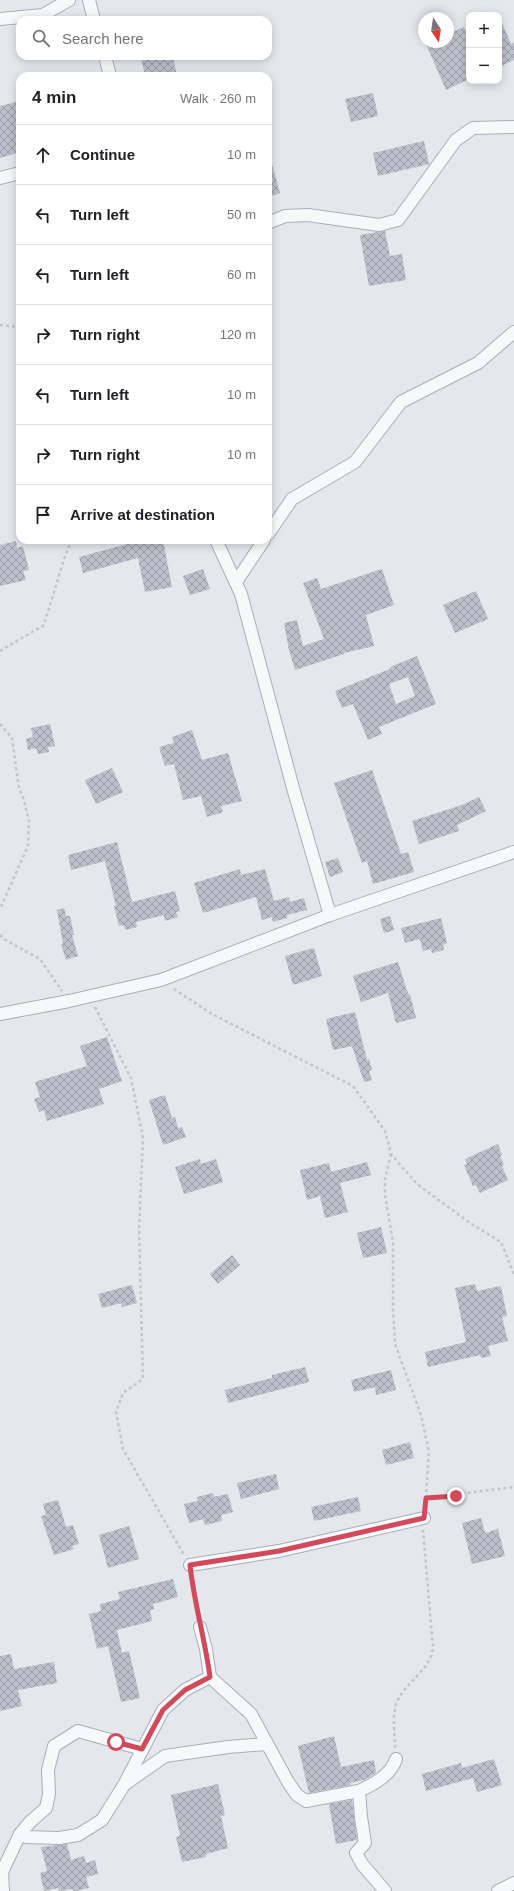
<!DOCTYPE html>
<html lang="en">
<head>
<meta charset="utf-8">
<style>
  :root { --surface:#fff; --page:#f2f2f2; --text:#202124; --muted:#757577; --line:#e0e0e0 }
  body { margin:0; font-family:Arial,sans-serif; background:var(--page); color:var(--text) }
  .controls { position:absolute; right:12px; top:12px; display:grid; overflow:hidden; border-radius:8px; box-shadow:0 2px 10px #0003 }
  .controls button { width:36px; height:36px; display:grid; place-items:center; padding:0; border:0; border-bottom:1px solid var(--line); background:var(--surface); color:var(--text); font:20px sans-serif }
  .compass { position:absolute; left:418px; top:12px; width:36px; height:36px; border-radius:50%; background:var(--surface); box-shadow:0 2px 10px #0003; rotate:167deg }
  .stop { position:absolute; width:12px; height:12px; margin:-9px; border:3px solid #d1495b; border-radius:50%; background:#fff }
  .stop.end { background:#d1495b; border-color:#fff; box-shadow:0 1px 4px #0008 }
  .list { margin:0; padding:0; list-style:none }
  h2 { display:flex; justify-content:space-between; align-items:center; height:52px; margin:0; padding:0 16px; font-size:17px }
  h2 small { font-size:13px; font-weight:400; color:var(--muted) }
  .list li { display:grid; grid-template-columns:26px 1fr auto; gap:12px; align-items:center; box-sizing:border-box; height:60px; padding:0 16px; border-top:1px solid var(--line) }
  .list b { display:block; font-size:15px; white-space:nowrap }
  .list em { font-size:13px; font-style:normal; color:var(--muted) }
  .icon { flex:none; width:22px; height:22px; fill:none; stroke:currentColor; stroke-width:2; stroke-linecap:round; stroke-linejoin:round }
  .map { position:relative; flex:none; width:514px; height:1891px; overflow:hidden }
  .search { position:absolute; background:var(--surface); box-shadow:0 2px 10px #0003; left:16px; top:16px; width:256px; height:44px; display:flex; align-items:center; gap:10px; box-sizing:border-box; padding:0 14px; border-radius:12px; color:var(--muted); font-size:15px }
  .panel { position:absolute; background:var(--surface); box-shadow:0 2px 10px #0003; left:16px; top:72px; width:256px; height:472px; border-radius:12px }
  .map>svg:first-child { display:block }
</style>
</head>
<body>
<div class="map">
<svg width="514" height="1891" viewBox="0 0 514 1891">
  <defs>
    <pattern id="building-cross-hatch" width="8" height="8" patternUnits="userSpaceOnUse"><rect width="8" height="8" fill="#bbc0ca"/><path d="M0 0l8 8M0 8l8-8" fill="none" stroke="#989da6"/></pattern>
  </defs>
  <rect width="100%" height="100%" fill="#e4e7ec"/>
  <!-- building -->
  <g fill="url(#building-cross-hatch)" fill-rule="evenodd">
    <path d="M499,16l12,28 3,-2v18l-15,7z"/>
    <path d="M464,27l5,11v41l-23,11 -21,-48h23v-8z"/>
    <path d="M147,56h26l4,20h-32l-4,-19z"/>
    <path d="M373,93l5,23 -27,6 -6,-23z"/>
    <path d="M20,101v51l-20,6v-52z"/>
    <path d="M424,141l5,23 -51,12 -5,-23z"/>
    <path d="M268,161h3l9,32 -12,4z"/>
    <path d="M385,231l5,25 12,-2 4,26 -37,6 -9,-51z"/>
    <path d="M135,540h28l9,47 -27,5 -7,-34 -55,15 -4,-16 56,-15z"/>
    <path d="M16,541l1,7 6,-2 6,24 -6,1 3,9 -26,6v-41z"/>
    <path d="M203,569l7,20 -20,6 -7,-19z"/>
    <path d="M382,569l12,36 -28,10 8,31 -30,7v1l-49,16 -6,-20 -5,-27 13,-3 6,26 21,-7 -21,-56 14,-5 4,11z"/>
    <path d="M476,591l12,28 -33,14 -12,-28z"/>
    <path d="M417,656l19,48 -57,23 3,7 -14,6 -15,-36 -11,4 -7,-17 55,-22v-2zM408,677l7,19 -19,8 -7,-20z"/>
    <path d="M50,724l5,22 -7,1 1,5 -11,2 -2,-6 -8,2 -2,-11 7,-2 -2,-9z"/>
    <path d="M192,730l10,30 26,-7 14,48 -21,5 2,6 -16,5 -6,-21 -18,4 -9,-36 -9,2 -6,-19 15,-4 -2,-6z"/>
    <path d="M112,768l11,24 -27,12 -11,-24z"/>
    <path d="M372,770l29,84 7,-2 6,20 -41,12 -6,-23 -5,2 -28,-80z"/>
    <path d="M479,797l7,14 -29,14 2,6 -40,13 -7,-23 50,-16z"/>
    <path d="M117,842l15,60 43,-11 5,20 -4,1 2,5 -13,4 -1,-6 -28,7 1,5 -12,3 -1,-5 -5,1 -5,-20h2l-11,-45 -34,9 -3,-15z"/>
    <path d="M338,858l5,14 -13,5 -5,-15z"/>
    <path d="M240,869l1,6 24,-6 9,32 15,-4 1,5 14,-4 3,12 -20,5v3l-14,4 -1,-5 -10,3 -6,-23 -53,16 -9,-30z"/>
    <path d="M64,908l2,8h4l4,19h-2l6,21 -12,4 -5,-16h2l-6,-34z"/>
    <path d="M390,916l4,14 -10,3 -4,-14z"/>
    <path d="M441,918l6,25 -4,2 1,5 -12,3 -1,-4 -8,2 -3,-12 -15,4 -4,-15z"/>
    <path d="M314,948l8,28 -29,9 -8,-29z"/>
    <path d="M398,962l10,32h2l6,24 -20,5 -8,-30 -27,9 -8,-26z"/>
    <path d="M355,1012l12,48 2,-1 3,11 -3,1 3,9 -8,2 -12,-36 -19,4 -7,-31z"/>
    <path d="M107,1037l15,44 -23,8 5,15 -57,17 -3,-11 -5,2 -5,-13 6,-2 -5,-15 52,-16 -7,-20z"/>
    <path d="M165,1095l7,23 3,-1 3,11 4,-1 4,10 -23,8 -14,-45z"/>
    <path d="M498,1144l4,11 -2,1 4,9 -2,1 6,14 -28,13 -4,-8 -3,1 -9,-21 3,-1 -2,-5z"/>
    <path d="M200,1159l1,5 15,-5 7,23 -39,12 -9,-27z"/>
    <path d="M367,1162l4,13 -31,8 8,29 -23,6 -5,-22 -13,4 -7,-30 29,-7 2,9z"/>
    <path d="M381,1227l6,26 -24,5 -6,-25z"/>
    <path d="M232,1255l8,10 -22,19 -8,-10z"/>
    <path d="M475,1284l2,7 24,-5 6,30 -5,1 6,24 -20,5 3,10 -10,2 -1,-3 -52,12 -3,-15 41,-10 -11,-54z"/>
    <path d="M132,1285l5,18 -15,4 -1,-4 -19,5 -4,-14z"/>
    <path d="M305,1367l4,15 -81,21 -3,-13 47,-12v-3z"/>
    <path d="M391,1370l5,20 -20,5 -1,-8 -21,5 -3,-12z"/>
    <path d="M410,1442l4,16 -28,7 -4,-15z"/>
    <path d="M276,1474l3,15 -38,10 -4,-16z"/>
    <path d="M213,1493l1,4 14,-3 5,18 -12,3 1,6 -17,4 -2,-6 -14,4 -5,-19 14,-3 -1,-4z"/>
    <path d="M358,1497l3,14 -47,10 -3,-14z"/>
    <path d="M58,1500l8,27 7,-2 6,19 -7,2 2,3 -20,6 -13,-39 5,-1 -3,-11z"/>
    <path d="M481,1518l4,15 13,-4 7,27 -33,8 -10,-41z"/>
    <path d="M129,1526l10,33 -31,9 -9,-33z"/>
    <path d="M173,1579l5,18 -25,7 1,5 -4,1 2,11 -35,9 5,23 7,-2 11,47 -19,4 -13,-56 -11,3 -8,-35 12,-3 -1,-7 20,-5 -2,-7z"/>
    <path d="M11,1654l3,15 40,-7 3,21 -39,7 4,16 -22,5v-55z"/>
    <path d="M334,1736l7,31 33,-7 2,13 -12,7 -14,3 1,2 -42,8 -11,-47z"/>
    <path d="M494,1759l8,26 -25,7 -4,-14 -47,13 -4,-17 39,-11 1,5z"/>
    <path d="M218,1784l7,31 -4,1 7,32 -22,6v3l-24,5 -6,-25 4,-1 -9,-41z"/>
    <path d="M352,1800l5,40 -21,4 -7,-40z"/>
    <path d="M67,1844l4,16 13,-4 2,7 9,-3 3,14 -12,3 3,11 -13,3h-3v-2l-14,2 -1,-3 -14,3 -4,-18 7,-2 -6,-24z"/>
  </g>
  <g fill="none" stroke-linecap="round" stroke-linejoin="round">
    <!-- minor casing -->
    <g stroke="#a9aeb7" stroke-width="14">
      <g id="minor">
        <path d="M89,0l5,20"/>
        <path d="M0,19l43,-4 26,-15"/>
        <path d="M105,56l5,20"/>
        <path d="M0,178l20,-5"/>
        <path d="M268,223l17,-7 23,-1 71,10 19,-5 58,-80 17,-12 41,-1"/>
        <path d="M268,534l24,-35 63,-37 46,-60 77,-39 36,-31"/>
        <path d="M216,540l25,54 52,194 37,127"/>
        <path d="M236,582l28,-42"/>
        <path d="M0,1014l69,-13 92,-21 169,-65 184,-63"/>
        <path d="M190,1565l89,-14 145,-33"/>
        <path d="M200,1627l6,22 4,28 41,37 37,68 9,13 9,6 53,-10"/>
        <path d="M125,1784l40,-28 63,-9 39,-3"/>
        <path d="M20,1834l6,3 33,1 19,-3 24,-15 22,-35 39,-75 22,-20 25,-13"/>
        <path d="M3,1891l-1,-19 18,-38 10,-12 16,-14 3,-14 -1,-24 6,-24 24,-15 64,18"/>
        <path d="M385,1891l-23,-27 -6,-11 9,-10 -4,-26 -2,-26c15,-7 32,-16 37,-32"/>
        <path d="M498,1891l16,-8"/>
      </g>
    </g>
    <!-- path -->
    <g stroke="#c2c5cb" stroke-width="2.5" stroke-dasharray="3 3" stroke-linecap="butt">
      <path d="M0,325l20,2"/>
      <path d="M0,651l44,-26 20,-66 8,-19"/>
      <path d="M0,724l12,14 7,51 4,8 6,24 -1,25 -28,63"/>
      <path d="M0,935l7,6 33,18 22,32"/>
      <path d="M174,989l38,25 141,72 32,45 6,23 26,30 53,39 31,19 13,32"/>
      <path d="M95,1007l36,71 12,60 -4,92 4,149 -20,14 -7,19 7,37 61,106"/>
      <path d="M391,1154l-6,25v16l8,47v67l2,35 26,71 8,37 -4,55"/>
      <path d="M426,1498l88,-11"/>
      <path d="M191,1576l7,41"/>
      <path d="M395,1748c0,-14 -3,-30 1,-44 8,-22 34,-32 37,-56l-10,-118"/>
    </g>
    <!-- minor -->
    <use href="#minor" stroke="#f7f8fa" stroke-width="12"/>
  </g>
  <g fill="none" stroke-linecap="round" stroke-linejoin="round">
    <!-- route -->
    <path stroke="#d1495b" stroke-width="5" d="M116,1742l26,7 21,-39 22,-20 25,-13c-5,-38 -16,-74 -20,-112l89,-14 145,-33 2,-20 30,-2"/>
  </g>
</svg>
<div class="controls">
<button>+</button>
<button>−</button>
</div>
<svg class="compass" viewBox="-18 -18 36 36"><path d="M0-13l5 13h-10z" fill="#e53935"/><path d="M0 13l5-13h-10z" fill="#757577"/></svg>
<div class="stop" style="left:116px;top:1742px"></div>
<div class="stop end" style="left:456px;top:1496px"></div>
<div class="search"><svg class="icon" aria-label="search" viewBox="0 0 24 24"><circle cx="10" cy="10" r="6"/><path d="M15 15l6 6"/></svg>Search here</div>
<section class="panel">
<h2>4 min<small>Walk · 260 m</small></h2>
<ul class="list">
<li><svg class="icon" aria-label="ahead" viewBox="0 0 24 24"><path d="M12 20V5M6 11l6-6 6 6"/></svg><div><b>Continue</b></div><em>10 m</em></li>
<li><svg class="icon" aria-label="left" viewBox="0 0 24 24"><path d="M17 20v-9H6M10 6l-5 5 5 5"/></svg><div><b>Turn left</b></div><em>50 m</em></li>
<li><svg class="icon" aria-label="left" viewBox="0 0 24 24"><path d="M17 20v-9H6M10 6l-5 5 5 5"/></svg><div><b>Turn left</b></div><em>60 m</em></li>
<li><svg class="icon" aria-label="right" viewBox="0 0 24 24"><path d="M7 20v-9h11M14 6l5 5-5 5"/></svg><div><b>Turn right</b></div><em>120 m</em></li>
<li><svg class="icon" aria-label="left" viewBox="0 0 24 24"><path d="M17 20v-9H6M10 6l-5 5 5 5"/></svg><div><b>Turn left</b></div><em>10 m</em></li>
<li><svg class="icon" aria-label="right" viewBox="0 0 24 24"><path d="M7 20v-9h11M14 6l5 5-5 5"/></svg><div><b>Turn right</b></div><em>10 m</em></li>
<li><svg class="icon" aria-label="arrive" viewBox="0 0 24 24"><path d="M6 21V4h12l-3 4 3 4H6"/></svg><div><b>Arrive at destination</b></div></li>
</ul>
</section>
</div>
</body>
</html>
